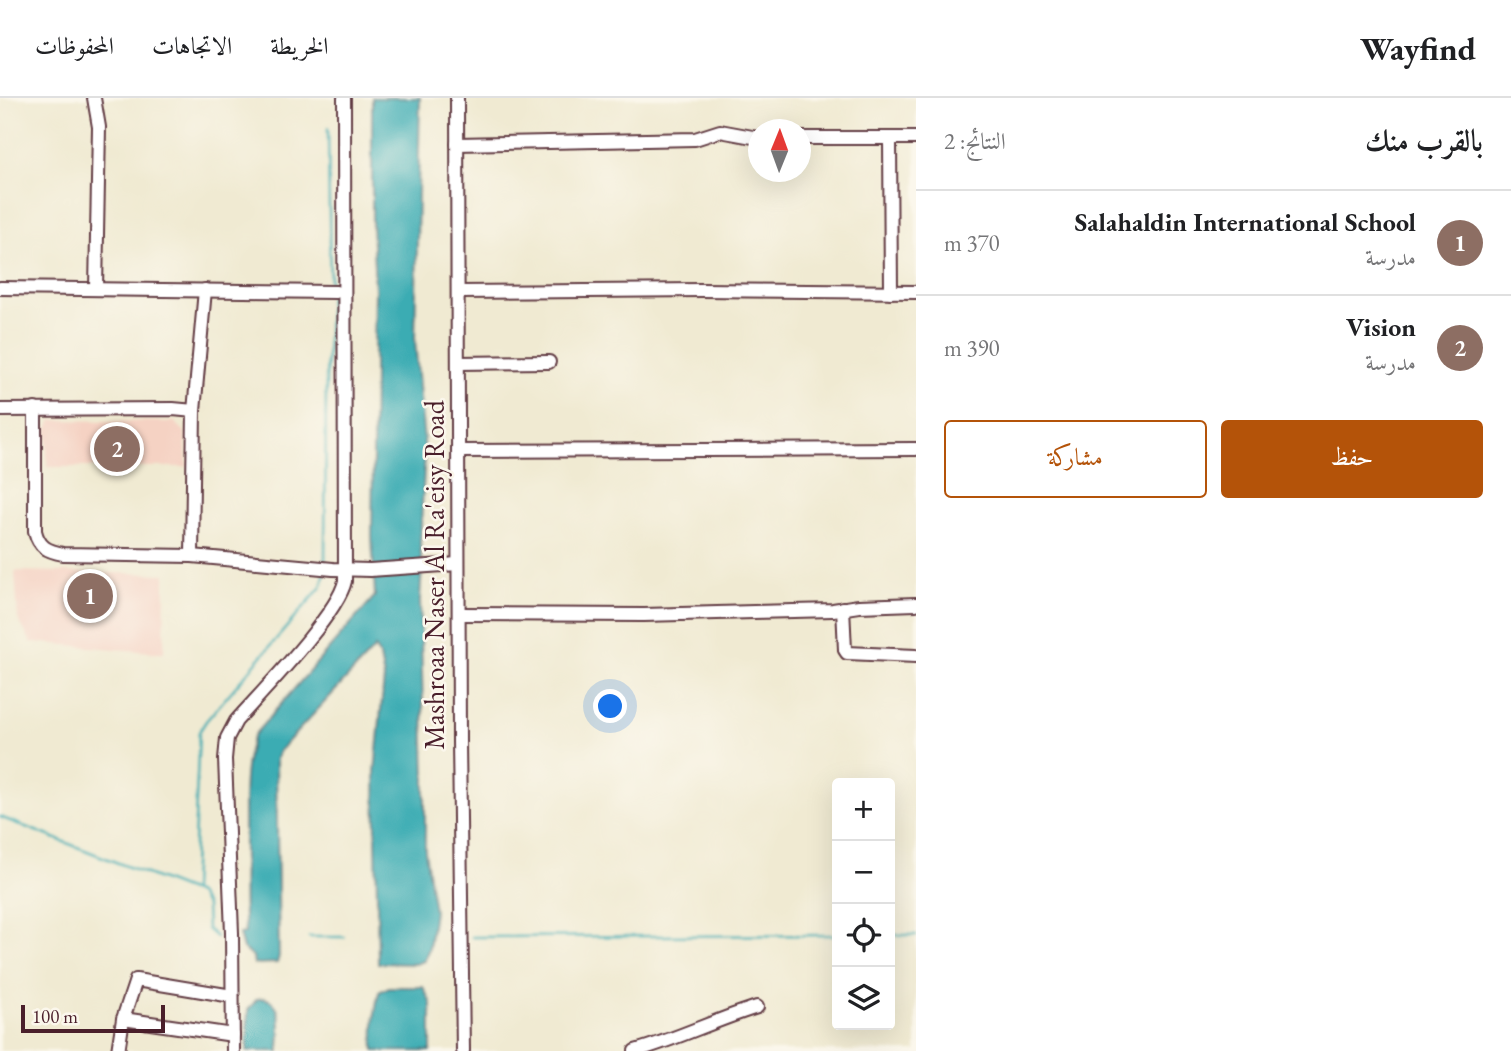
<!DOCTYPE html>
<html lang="ar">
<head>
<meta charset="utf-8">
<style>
  :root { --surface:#fff; --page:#f2f2f2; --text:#202124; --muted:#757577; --line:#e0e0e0; --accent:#b45309 }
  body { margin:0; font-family:"EB Garamond",Amiri,serif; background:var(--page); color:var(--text); direction:rtl }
  .controls { position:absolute; right:21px; bottom:21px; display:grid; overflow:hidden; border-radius:7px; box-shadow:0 7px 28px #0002 }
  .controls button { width:63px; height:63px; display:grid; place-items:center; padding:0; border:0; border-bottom:2px solid var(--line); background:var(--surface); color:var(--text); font:35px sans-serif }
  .compass { position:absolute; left:748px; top:21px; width:63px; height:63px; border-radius:50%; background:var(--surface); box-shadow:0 7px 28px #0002; rotate:1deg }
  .scale { position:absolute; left:21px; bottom:18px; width:144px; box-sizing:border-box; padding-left:7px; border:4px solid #4a1f2b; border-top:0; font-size:19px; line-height:24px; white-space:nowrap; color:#4a1f2b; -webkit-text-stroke:5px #fbf7ec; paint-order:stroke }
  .you { position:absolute; left:611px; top:609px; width:24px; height:24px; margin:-18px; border:5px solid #fff; border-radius:50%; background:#1a73e8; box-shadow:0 0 0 10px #1a73e833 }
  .badge { display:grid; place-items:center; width:46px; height:46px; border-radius:50%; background:var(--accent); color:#fff; font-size:23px; font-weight:700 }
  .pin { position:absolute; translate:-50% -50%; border:4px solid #fff; box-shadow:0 2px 7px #0006 }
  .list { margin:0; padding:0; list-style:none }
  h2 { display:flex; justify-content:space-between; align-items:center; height:91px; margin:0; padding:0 28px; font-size:30px }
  h2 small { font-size:23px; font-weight:400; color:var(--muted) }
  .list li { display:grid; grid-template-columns:46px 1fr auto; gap:21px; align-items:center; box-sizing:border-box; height:105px; padding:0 28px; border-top:2px solid var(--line) }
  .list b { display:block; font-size:26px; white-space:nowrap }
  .list p { margin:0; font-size:23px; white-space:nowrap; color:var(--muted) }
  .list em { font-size:23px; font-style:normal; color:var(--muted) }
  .actions { display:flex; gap:14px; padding:21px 28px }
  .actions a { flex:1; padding:16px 0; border:2px solid var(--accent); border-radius:7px; text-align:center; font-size:24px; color:var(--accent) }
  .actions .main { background:var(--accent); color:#fff }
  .icon { flex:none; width:38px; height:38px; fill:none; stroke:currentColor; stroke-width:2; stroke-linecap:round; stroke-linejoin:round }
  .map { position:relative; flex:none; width:916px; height:953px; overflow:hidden; direction:ltr }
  header { display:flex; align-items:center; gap:42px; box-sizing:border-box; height:98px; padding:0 35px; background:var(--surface); border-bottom:2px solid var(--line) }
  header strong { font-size:33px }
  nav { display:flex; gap:38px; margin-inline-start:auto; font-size:24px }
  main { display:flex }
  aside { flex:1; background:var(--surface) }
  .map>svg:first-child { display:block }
</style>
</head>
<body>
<header>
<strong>Wayfind</strong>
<nav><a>الخريطة</a><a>الاتجاهات</a><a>المحفوظات</a></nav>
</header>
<main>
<aside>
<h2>بالقرب منك<small>النتائج: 2</small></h2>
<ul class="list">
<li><span class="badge" style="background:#8d6e63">1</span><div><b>Salahaldin International School</b><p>مدرسة</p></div><em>370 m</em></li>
<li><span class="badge" style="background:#8d6e63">2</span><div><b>Vision</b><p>مدرسة</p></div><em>390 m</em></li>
</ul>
<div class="actions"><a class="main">حفظ</a><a>مشاركة</a></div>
</aside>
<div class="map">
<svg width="916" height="953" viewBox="0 0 916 953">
  <rect width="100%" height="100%" fill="#fbf7ec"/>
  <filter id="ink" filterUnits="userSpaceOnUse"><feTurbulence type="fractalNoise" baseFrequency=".0143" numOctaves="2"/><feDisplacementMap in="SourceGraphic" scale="14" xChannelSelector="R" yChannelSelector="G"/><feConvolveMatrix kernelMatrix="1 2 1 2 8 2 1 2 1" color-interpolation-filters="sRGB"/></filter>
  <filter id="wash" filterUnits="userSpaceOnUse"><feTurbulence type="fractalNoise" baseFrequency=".00686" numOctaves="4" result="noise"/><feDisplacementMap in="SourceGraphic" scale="28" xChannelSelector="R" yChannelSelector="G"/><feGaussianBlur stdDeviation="1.57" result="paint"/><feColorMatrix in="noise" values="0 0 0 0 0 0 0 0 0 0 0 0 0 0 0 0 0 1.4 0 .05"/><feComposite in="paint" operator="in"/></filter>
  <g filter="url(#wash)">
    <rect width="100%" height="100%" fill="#f0ead2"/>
    <!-- built -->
    <g fill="#f5d2c3">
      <path d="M52,322l123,2 10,10 2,35h-140v-37z"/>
      <path d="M15,473l150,3 -1,79 -133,-11 -13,-23z"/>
    </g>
    <!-- water -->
    <g fill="#3aacb3" stroke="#42666f" stroke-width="2">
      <path d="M372,0h48l-5,243 10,111 -5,92 2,22 -2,34 5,177v74l9,60 -5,37 -5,13 -9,3 -37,-1 -3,-191 9,-94 -4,-21 -5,-9 -96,103 -3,8 3,197 -2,7 -23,1 -1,-7 -10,-8 -4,-15 6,-1c-3,-31 -1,-63 -1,-94 1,-34 -3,-72 10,-104l121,-139 -3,-60 3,-247 -3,-65z"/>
      <path d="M389,889h34l8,16v48h-57c-1,-20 0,-40 5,-59z"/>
      <path d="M264,900c22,5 15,36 15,53h-32l1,-41 9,-11z"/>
    </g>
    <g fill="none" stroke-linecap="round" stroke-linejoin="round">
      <!-- stream -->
      <g stroke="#3aacb3" stroke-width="2.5">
        <path d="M328,30l2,161"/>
        <path d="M325,468l1,-187 4,-83"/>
        <path d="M0,719l198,77 8,12 1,23 9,8"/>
        <path d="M192,792l7,-158 7,-11 115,-134 4,-15"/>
        <path d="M890,837h26"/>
        <path d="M309,839h35"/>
        <path d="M472,839l365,-2"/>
      </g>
    </g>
  </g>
  <g filter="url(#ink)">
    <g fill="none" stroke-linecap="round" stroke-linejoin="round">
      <!-- minor casing -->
      <g stroke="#633d44" stroke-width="16">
        <g id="minor">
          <path d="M94,0l5,29 -3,162"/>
          <path d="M457,0l2,643 4,310"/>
          <path d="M800,40h116"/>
          <path d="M890,40l1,154"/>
          <path d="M457,46l238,-5 25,-8 38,7"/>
          <path d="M0,190l336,4"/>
          <path d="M458,194l244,-2 214,2"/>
          <path d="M458,265l91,-1"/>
          <path d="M35,311v122c4,16 12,20 28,23l129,2 141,13 37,1 88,-6"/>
          <path d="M0,312l173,-1 21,2"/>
          <path d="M458,353l458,-2"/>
          <path d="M192,458l2,-145 11,-121"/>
          <path d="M843,510l2,42 2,3 69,3"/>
          <path d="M459,516l185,1 189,-5 26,-4 57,-2"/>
          <path d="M123,921l110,16"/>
          <path d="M118,953l5,-32 13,-39 96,16"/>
          <path d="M233,953l-1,-118 -7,-174 2,-21 9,-17c26,-29 102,-107 109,-140l-1,-483"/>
          <path d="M635,953c42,-12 80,-31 122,-44"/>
        </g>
      </g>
      <!-- minor -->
      <use href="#minor" stroke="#fff" stroke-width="12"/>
    </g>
  </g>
  <g text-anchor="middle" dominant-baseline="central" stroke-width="5" stroke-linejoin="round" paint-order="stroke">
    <!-- street labels -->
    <g font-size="28" fill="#4a1f2b" stroke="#fbf7ec">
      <text transform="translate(434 477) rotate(-90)">Mashroaa Naser Al Ra'eisy Road</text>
    </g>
  </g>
</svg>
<div class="controls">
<button>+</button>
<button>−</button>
<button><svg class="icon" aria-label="locate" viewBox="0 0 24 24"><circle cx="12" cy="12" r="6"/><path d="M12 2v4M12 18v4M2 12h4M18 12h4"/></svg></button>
<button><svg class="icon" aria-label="layers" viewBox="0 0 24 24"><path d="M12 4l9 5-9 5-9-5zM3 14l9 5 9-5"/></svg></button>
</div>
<svg class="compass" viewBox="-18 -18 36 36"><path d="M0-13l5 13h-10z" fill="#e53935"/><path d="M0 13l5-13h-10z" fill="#757577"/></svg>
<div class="scale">100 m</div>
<div class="you"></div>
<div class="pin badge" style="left:90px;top:498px;background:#8d6e63">1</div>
<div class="pin badge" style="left:117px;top:351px;background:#8d6e63">2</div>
</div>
</main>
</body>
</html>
